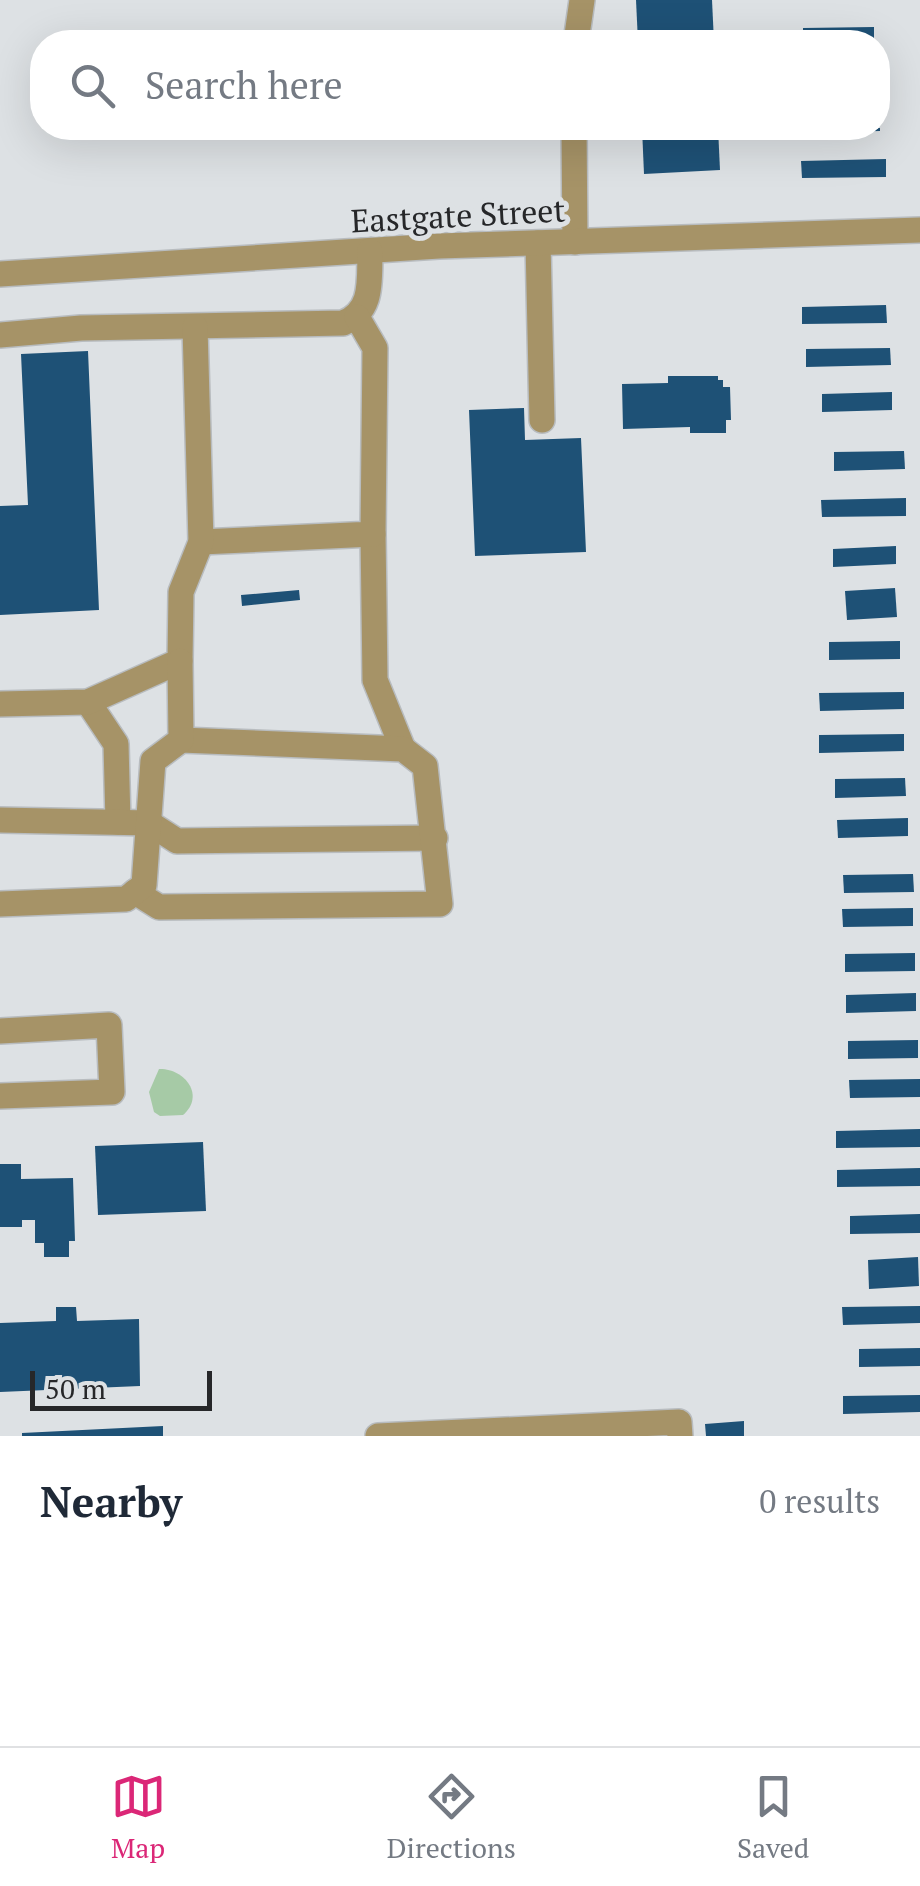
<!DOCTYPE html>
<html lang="en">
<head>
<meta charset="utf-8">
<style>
  :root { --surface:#fff; --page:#f6f6f7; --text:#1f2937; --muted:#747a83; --line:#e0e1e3; --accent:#db2777 }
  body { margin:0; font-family:"PT Serif",serif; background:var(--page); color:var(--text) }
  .scale { position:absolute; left:30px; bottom:25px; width:182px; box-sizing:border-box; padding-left:10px; border:5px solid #262729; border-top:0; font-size:28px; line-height:35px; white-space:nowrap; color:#262729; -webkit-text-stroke:8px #dde1e4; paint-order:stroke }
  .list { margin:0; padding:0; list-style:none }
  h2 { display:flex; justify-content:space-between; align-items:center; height:130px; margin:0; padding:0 40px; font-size:42px }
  h2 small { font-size:32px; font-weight:400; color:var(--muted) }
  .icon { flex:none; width:55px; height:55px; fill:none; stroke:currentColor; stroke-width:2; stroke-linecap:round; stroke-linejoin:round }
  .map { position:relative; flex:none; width:920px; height:1436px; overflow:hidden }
  .search { position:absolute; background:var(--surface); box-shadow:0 10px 40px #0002; left:30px; right:30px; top:30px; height:110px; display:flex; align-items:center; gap:25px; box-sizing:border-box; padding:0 35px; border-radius:40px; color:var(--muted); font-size:38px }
  .sheet { height:310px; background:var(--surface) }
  nav { display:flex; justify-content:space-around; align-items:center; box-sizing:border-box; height:140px; border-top:2px solid var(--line); background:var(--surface); font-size:28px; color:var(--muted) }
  nav a { display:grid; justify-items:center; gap:5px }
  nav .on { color:var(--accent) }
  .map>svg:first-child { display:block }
</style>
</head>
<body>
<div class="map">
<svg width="920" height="1436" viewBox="0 0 920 1436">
  <rect width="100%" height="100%" fill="#dde1e4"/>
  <!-- green -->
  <path fill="#a6caa6" d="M159,1069c25,-1 47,26 24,46l-23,1 -6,-4 -5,-20z"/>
  <!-- building -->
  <g fill="#1e5176">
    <path d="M636,0h76l2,42h-76z"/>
    <path d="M874,27v15h-71v-14z"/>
    <path d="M642,128h76l2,42 -76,4z"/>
    <path d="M795,128h85v3l-85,2z"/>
    <path d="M886,159v18l-84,1 -1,-17z"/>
    <path d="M886,305l1,18 -85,1v-17z"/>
    <path d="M890,348l1,17 -85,2v-18z"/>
    <path d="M88,351l11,259 -99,5v-109l28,-1 -7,-151z"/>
    <path d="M668,376h50v4h5v7h7l1,33h-5v13h-36v-6l-67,2 -1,-45 46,-1z"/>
    <path d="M892,392v18l-70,2v-18z"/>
    <path d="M524,408l1,32 56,-2 5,114 -111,4 -6,-146z"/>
    <path d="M904,451l1,18 -71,2v-19z"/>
    <path d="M906,498v18l-84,1 -1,-17z"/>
    <path d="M896,546v18l-63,3v-18z"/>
    <path d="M895,588l2,29 -50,3 -2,-29z"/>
    <path d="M299,590l1,10 -58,6 -1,-11z"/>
    <path d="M900,641v18l-71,1v-18z"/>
    <path d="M904,692v17l-84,2 -1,-18z"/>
    <path d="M904,734v17l-85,2v-18z"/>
    <path d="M905,778l1,18 -71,2v-19z"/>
    <path d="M908,818v18l-70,2 -1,-18z"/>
    <path d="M913,874l1,18 -70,1 -1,-18z"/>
    <path d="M913,908v18l-70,1 -1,-18z"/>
    <path d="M915,953v18l-70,1v-18z"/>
    <path d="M916,993v18l-70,2v-18z"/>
    <path d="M918,1040v18l-70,1v-18z"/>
    <path d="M920,1079v18l-70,1 -1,-18z"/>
    <path d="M920,1129v18l-84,1v-17z"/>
    <path d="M203,1142l3,69 -108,4 -3,-69z"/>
    <path d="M0,1164h21v15l52,-1 2,63h-6v16h-25v-14h-9v-23h-13v7h-22z"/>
    <path d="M920,1168v18l-83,1v-17z"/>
    <path d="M920,1214v19l-70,1v-18z"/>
    <path d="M918,1257l1,29 -50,3 -1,-29z"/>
    <path d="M920,1306v17l-77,2 -1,-18z"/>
    <path d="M56,1307h20l1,14 62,-2 1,67 -140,6v-69l56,-2z"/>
    <path d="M920,1348v18l-61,1v-18z"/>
    <path d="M920,1395v17l-77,2v-18z"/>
    <path d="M744,1421v15h-38l-1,-12z"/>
    <path d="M163,1426v10h-141v-3z"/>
  </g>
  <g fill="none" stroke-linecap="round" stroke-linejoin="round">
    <!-- minor casing -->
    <g stroke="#b8bcbf" stroke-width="28">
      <g id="minor">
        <path d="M576,42l6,-42"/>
        <path d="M574,128l1,114"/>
        <path d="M538,243l4,177"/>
        <path d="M0,274l439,-28 481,-16"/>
        <path d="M0,335l81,-7 262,-5c31,-12 26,-43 27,-72"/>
        <path d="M373,534l2,146 28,69"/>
        <path d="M201,542l172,-8 2,-186 -18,-31"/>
        <path d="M88,702l28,42 2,78"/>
        <path d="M0,704l88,-2 92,-41 1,-69 20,-50 -6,-215"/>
        <path d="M0,820l149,3 28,18 258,-3"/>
        <path d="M135,892l24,15 281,-3 -15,-138 -22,-17 -222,-9"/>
        <path d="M0,904l126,-5 18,-14 9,-124 28,-21 -1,-79"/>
        <path d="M0,1031l109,-6 3,67 -112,4"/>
        <path d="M378,1436l301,-14 1,14"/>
      </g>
    </g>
    <!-- minor -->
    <use href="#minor" stroke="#a69367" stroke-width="25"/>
  </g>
  <g text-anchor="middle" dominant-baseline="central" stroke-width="10" stroke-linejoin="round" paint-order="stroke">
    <!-- street labels -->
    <g font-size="32" fill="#262729" stroke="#dde1e4">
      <text transform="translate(458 215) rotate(-3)">Eastgate Street</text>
    </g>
  </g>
</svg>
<div class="scale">50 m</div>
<div class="search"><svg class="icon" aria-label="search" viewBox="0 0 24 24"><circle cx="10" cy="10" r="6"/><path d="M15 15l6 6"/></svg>Search here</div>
</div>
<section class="sheet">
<h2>Nearby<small>0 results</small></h2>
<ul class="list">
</ul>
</section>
<nav>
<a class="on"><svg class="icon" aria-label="map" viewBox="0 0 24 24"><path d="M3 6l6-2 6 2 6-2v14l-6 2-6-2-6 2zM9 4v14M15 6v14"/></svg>Map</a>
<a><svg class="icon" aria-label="directions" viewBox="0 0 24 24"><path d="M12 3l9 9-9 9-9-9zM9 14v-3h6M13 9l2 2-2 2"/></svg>Directions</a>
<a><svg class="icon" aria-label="saved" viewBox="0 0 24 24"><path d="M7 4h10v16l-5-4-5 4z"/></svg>Saved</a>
</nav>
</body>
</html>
